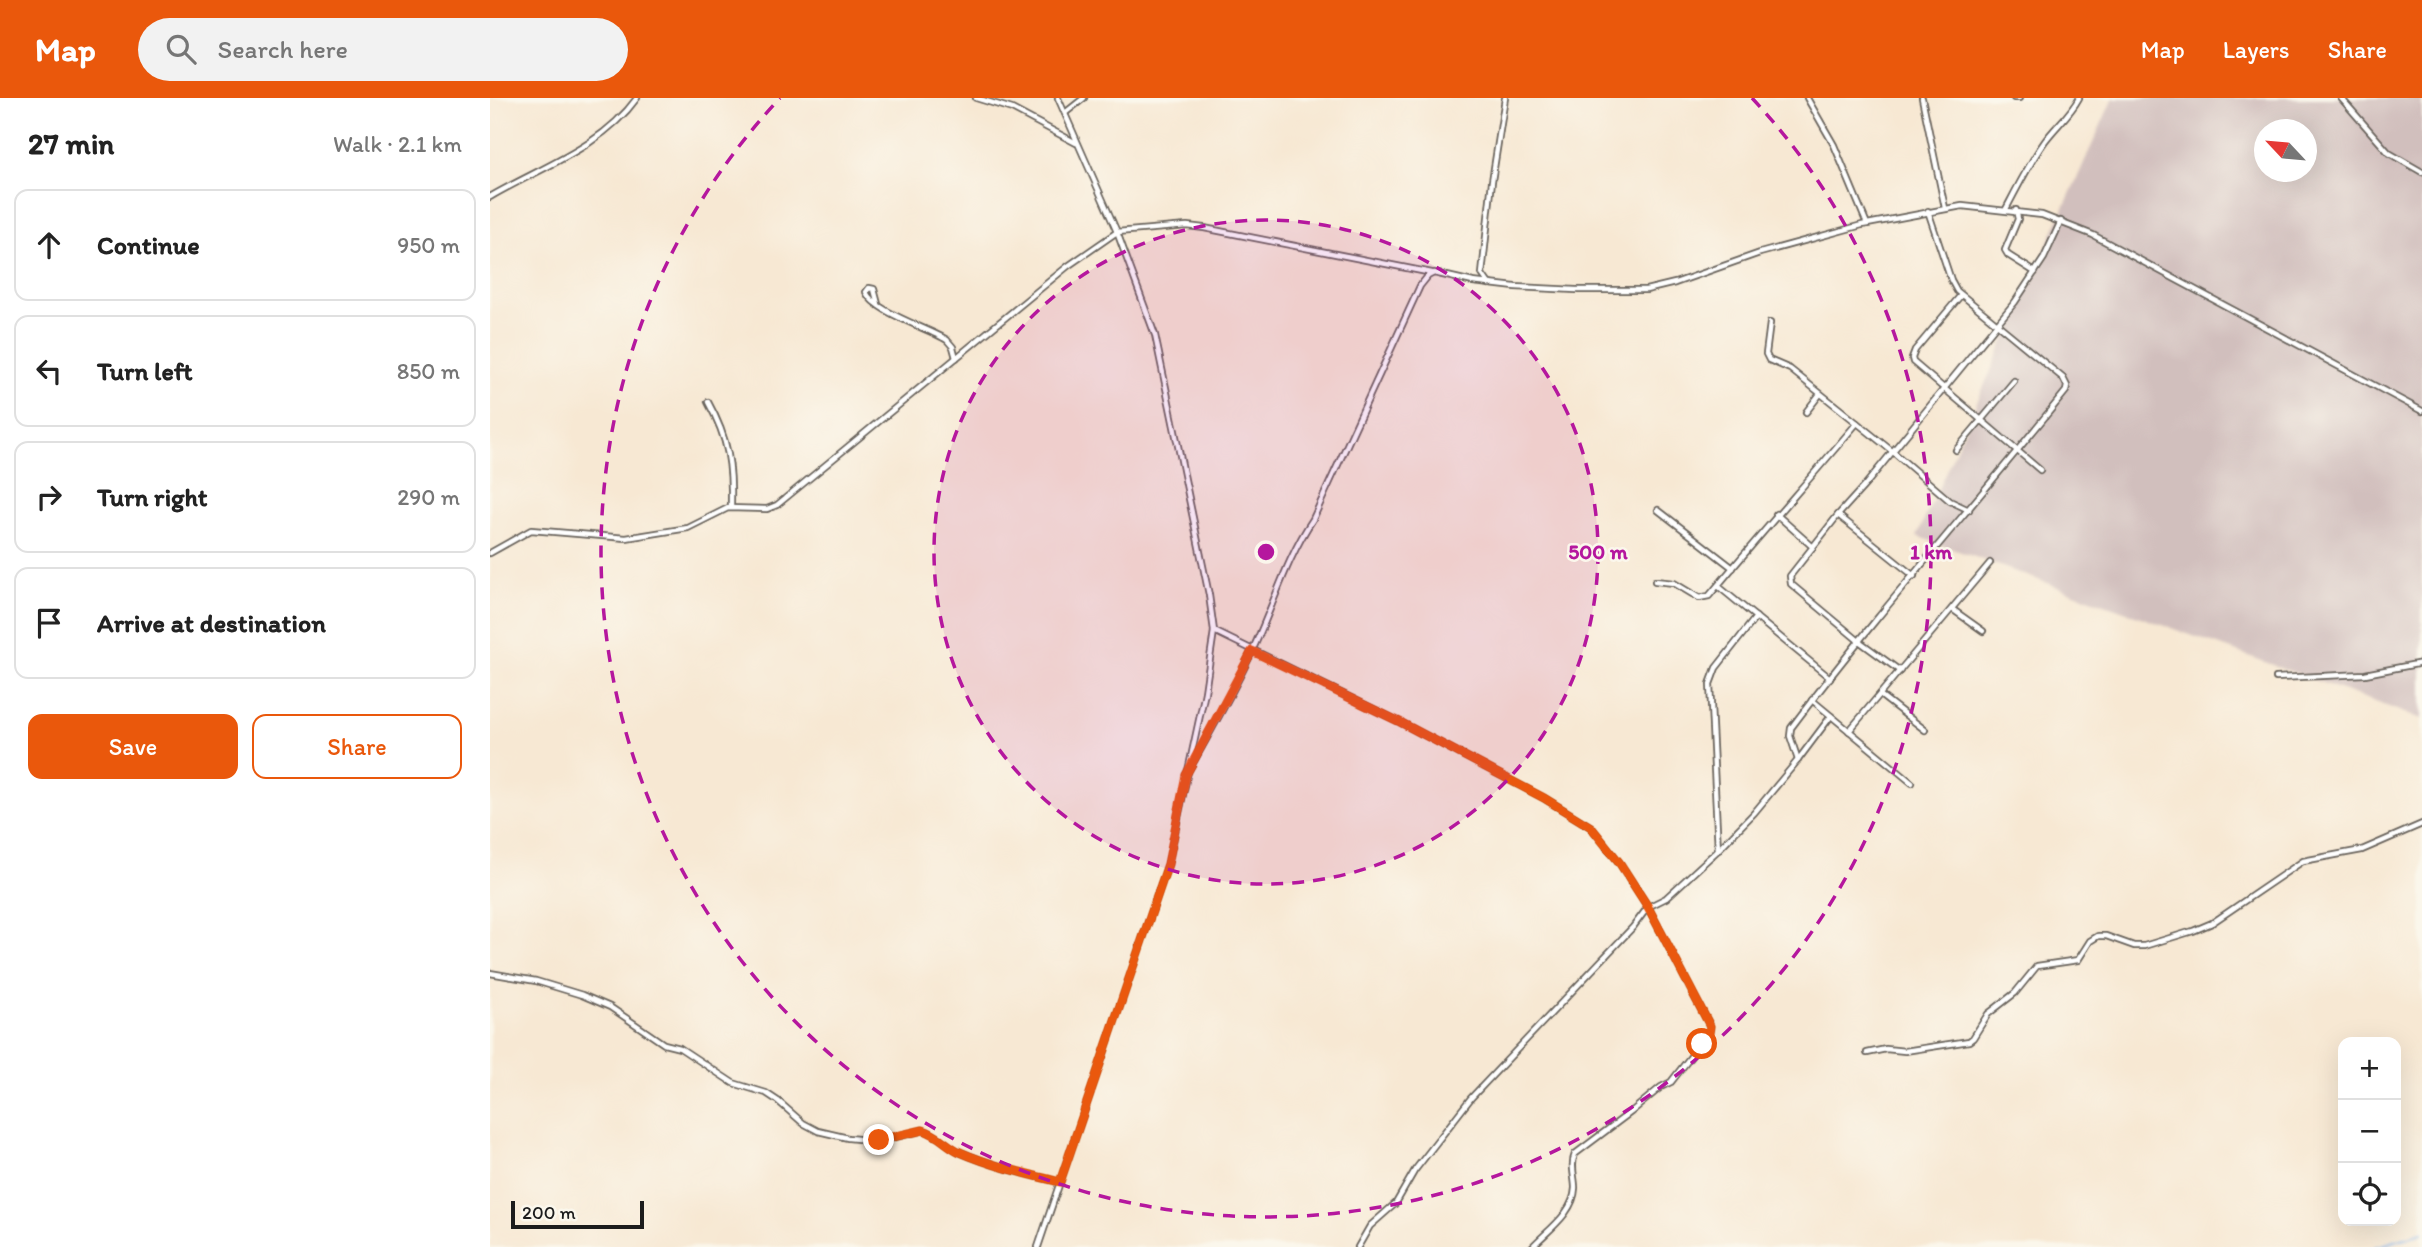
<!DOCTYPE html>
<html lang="en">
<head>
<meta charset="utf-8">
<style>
  :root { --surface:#fff; --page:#f2f2f2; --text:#222; --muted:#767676; --line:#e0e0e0; --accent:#ea580c }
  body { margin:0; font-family:Itim,sans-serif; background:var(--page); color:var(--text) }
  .controls { position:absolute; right:21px; bottom:21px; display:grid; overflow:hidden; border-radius:14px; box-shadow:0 7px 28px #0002 }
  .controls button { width:63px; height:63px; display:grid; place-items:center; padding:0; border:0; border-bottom:2px solid var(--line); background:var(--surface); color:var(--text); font:35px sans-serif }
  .compass { position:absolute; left:1764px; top:21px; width:63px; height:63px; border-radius:50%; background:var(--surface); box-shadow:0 7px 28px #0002; rotate:296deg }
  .scale { position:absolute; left:21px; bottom:18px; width:133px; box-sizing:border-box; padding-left:7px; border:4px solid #1c1c1c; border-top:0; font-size:19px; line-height:24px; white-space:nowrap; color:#1c1c1c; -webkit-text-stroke:5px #fbf7ec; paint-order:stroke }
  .stop { position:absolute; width:21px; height:21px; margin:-16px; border:5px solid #ea580c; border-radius:50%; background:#fff }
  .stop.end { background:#ea580c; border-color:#fff; box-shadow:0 2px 7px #0008 }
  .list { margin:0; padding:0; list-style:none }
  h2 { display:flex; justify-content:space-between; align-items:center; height:91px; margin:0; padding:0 28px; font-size:30px }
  h2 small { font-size:23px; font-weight:400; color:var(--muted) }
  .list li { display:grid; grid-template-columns:46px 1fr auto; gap:21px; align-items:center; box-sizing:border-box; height:112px; margin:0 14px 14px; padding:0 14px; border:2px solid var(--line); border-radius:14px }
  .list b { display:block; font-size:26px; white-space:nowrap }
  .list em { font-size:23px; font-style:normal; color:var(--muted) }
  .actions { display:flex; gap:14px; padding:21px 28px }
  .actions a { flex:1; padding:16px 0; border:2px solid var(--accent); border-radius:14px; text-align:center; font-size:24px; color:var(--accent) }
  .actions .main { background:var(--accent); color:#fff }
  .icon { flex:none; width:38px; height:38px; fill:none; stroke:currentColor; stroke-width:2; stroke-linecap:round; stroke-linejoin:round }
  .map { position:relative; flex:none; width:1932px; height:1149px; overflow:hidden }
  header { display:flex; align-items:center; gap:42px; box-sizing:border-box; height:98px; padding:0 35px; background:var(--accent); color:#fff }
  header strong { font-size:33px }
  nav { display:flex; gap:38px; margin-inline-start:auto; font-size:24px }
  .search { width:490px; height:63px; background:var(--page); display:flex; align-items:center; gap:18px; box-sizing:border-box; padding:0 24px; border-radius:38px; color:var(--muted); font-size:26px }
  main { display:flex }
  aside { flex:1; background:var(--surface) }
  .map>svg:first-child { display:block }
</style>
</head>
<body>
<header>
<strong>Map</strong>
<div class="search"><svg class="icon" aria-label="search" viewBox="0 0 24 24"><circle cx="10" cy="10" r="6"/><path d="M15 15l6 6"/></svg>Search here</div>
<nav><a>Map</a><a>Layers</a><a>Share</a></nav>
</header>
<main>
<aside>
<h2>27 min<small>Walk · 2.1 km</small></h2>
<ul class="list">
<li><svg class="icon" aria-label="ahead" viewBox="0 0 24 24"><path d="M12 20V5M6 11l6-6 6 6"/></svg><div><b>Continue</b></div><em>950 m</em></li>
<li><svg class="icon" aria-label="left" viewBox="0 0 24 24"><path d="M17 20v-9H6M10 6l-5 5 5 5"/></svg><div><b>Turn left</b></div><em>850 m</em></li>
<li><svg class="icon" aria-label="right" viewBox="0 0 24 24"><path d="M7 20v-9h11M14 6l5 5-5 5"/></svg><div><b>Turn right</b></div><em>290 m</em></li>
<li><svg class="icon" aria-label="arrive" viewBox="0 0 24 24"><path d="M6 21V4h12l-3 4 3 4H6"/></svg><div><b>Arrive at destination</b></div></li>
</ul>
<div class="actions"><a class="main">Save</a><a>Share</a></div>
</aside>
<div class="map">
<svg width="1932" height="1149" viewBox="0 0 1932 1149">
  <rect width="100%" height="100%" fill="#fbf7ec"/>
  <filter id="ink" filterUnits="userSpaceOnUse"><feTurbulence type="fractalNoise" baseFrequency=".0143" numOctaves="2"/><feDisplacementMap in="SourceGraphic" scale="14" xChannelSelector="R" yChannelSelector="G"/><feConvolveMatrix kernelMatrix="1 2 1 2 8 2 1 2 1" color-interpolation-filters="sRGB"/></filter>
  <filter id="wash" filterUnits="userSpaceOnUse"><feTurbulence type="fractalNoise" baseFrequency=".00686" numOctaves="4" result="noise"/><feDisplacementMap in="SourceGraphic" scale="28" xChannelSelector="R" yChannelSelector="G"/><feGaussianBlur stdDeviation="1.57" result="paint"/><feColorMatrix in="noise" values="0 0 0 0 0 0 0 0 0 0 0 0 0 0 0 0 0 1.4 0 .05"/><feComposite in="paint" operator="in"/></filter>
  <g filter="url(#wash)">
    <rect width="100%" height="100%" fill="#f7e8d3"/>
    <!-- industrial -->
    <path fill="#d1bfbd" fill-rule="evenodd" d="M1623,0h309v621l-505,-183zM1774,32h42v42h-42z"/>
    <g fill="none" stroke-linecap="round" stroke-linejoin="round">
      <!-- stream -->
      <path stroke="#7fb4ed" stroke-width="2" d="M1885,1149l47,-14"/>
    </g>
  </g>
  <g filter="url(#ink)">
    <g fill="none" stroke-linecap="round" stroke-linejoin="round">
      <!-- minor casing -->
      <g stroke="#69635c" stroke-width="8">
        <g id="minor">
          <path d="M486,0l36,11 64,34"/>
          <path d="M1317,0l27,47 33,79"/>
          <path d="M1432,0l23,110"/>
          <path d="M1524,0h5"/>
          <path d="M1851,0l48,55 33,19"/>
          <path d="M575,15l19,-15"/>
          <path d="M0,99c51,-30 111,-49 147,-99"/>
          <path d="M1516,111c12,-23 24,-47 39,-68 11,-15 25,-26 34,-43"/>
          <path d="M1526,112l2,9 -13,31 3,5 27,17"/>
          <path d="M999,186l-7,-10 10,-93 13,-83"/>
          <path d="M1471,197l-46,55 -3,8 1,4 127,108"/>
          <path d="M388,206l-4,-15 -5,-1 -3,4c8,20 62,36 81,48l6,7 3,11"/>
          <path d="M1280,225l-4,31 3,6 21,9 102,82 58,50 19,9"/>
          <path d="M218,304c21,38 24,64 23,105"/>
          <path d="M1316,314l14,-18"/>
          <path d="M1466,352l58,-69"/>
          <path d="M1168,412l75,58"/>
          <path d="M1286,416l37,33"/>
          <path d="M1348,417l76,61"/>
          <path d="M0,455l41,-23 95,8 62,-10 40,-20 39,1 10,-4 291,-239 49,-34 70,-6 17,2 228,45"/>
          <path d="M1165,483l19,2 25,15 10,-2c49,-59 99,-115 148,-173"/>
          <path d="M1228,488l112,92"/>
          <path d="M1462,511l31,22"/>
          <path d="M724,533l186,91 144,76 47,29 28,35 29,45 62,119 -1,7 -38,49 -10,5 -30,25 -56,42c-5,11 0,23 0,34 -1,25 -27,42 -43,59"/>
          <path d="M1410,573l-41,-30 -68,-57 -1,-8 48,-61 28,-31 149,-182 29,-44 17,-37"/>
          <path d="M1786,580l89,-4 57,-11"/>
          <path d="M1390,597l45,35"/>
          <path d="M1322,602l100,83"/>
          <path d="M1359,633l141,-168"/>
          <path d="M1308,662l-8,-24 1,-8c87,-116 184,-224 275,-337l1,-5 -4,-8 -106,-87 -6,-11 -23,-69"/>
          <path d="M696,677c23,-41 47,-82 66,-124 21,-44 34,-92 61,-132l107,-233 8,-10 6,-3 39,9 42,5 61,3h70l29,-7 85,-30 102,-28 100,-19 80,9 51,20 329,176"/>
          <path d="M1228,752l-8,-166 6,-16 40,-51"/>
          <path d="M0,875l46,8 46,14 28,12 54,37 16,4 53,35 33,10 12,8 25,22 15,8 30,7 31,3 44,-11c15,4 24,16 37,22 32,14 67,22 100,30"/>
          <path d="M1377,955l19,-4 19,2 64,-10 4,-3 15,-24 27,-21 22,-27 41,-6 12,-19 8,-5h8l28,10h10l49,-15 19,-8 91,-62 59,-11 60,-26"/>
          <path d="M548,1149l130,-383 37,-172 9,-61 -5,-36 -54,-260 -38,-103 -59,-134"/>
          <path d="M868,1149l12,-21 26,-23 19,-33 56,-72 162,-171 15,-20 18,-9 52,-48 36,-37 44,-53 33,-44"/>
        </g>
      </g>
      <!-- minor -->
      <use href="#minor" stroke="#fff" stroke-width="4.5"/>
    </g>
  </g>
  <g fill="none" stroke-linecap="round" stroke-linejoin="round" filter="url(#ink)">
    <!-- route -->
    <path stroke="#ea580c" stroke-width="9" d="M389,1042l44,-10c15,4 24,16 37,22 32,14 67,22 100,30l108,-318 18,-89 66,-124 148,71 144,76 47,29 28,35 29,45 62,119 -1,7 -7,11"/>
  </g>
  <!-- distance rings -->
  <circle cx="776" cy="454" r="332" fill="#b5179e" fill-opacity=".12"/>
  <g fill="none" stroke="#b5179e" stroke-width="3.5" stroke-dasharray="12 9">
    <circle cx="776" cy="454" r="332"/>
    <path d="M1262 0A665 665 0 1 1 290 0"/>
  </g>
  <circle cx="776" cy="454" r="10" fill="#b5179e" stroke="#fbf7ec" stroke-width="3.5"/>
  <g font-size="21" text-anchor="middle" font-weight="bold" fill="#b5179e" stroke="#fbf7ec" stroke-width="5" stroke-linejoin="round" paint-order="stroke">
    <text x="1108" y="461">500 m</text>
    <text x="1441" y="461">1 km</text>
  </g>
</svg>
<div class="controls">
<button>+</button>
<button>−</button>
<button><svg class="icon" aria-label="locate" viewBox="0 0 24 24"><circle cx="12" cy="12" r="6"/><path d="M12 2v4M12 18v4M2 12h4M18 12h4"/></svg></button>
</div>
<svg class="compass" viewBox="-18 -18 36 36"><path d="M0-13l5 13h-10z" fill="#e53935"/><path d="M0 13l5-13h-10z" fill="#767676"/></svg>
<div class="scale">200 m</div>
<div class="stop" style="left:1212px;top:946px"></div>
<div class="stop end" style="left:389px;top:1042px"></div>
</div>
</main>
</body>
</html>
